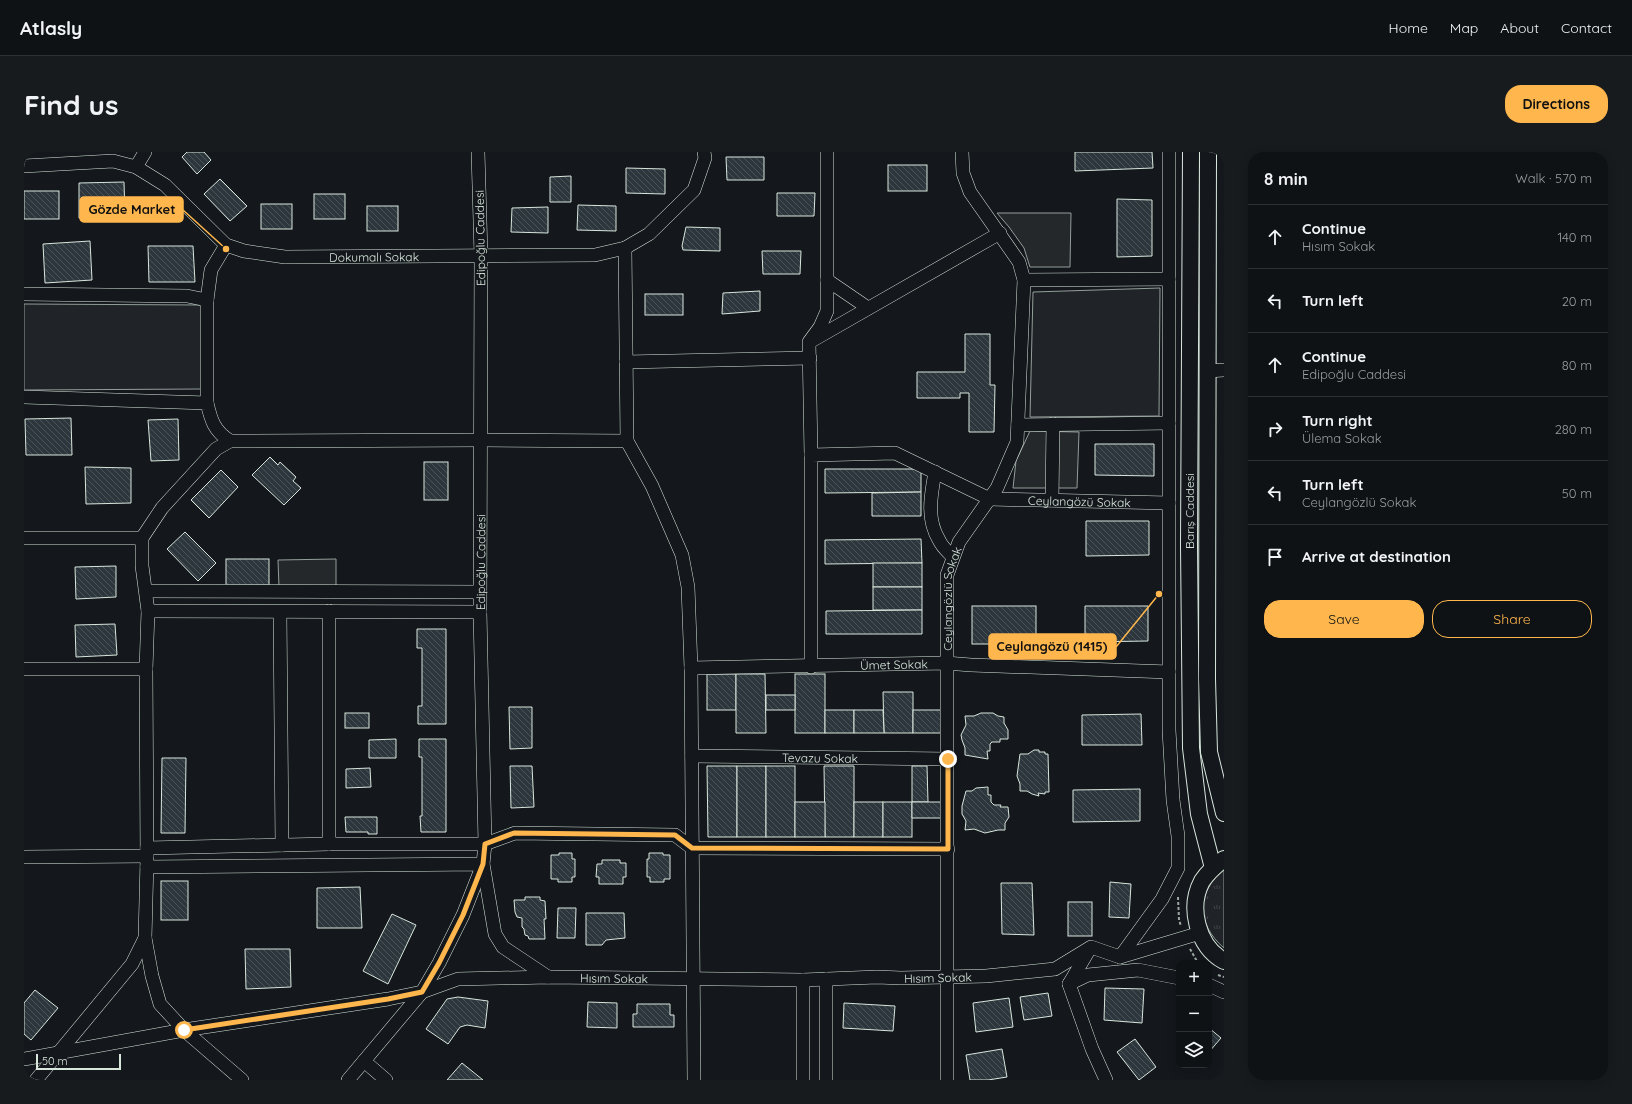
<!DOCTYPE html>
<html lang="en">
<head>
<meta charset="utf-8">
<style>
  :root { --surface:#0f1215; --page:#181b1e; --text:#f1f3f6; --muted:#9b9ea0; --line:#2f3234; --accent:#ffb74d }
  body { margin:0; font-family:Quicksand,sans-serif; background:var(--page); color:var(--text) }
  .controls { position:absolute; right:12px; bottom:12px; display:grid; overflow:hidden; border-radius:8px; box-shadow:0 2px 10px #0003 }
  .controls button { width:36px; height:36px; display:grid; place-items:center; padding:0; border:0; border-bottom:1px solid var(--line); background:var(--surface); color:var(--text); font:20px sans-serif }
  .scale { position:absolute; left:12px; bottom:10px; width:85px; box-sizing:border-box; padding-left:4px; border:2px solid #d8e6dc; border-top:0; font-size:11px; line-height:14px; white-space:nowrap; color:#d8e6dc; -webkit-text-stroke:3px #14181c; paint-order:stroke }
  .stop { position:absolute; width:12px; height:12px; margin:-9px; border:3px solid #ffb74d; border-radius:50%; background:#fff }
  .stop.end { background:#ffb74d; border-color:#fff; box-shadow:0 1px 4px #0008 }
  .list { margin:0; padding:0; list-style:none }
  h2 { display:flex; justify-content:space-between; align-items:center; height:52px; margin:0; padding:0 16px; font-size:17px }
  h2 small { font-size:13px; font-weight:400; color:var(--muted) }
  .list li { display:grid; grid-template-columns:26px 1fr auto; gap:12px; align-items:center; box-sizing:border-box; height:64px; padding:0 16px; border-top:1px solid var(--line) }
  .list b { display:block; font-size:15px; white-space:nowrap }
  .list p { margin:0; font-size:13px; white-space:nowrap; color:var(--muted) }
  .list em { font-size:13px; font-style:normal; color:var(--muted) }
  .actions { display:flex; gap:8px; padding:12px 16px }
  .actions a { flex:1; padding:9px 0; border:1px solid var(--accent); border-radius:16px; text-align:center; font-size:14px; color:var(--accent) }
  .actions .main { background:var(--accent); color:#111 }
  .icon { flex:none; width:22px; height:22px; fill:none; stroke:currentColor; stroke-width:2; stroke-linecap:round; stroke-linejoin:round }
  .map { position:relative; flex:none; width:1200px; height:928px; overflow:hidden; border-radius:16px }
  header { display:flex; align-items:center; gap:24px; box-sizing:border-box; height:56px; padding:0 20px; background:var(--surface); border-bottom:1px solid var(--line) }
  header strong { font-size:19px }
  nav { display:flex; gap:22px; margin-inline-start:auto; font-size:14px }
  .intro { display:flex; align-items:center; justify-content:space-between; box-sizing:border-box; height:96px; padding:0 24px }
  h1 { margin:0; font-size:28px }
  .button { padding:10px 18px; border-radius:16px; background:var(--accent); color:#111; font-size:14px; font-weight:700 }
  main { display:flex; gap:24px; padding:0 24px }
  aside { flex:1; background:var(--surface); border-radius:16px; box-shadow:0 2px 10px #0003 }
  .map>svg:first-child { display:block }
</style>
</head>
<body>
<header>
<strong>Atlasly</strong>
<nav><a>Home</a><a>Map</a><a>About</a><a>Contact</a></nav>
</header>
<div class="intro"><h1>Find us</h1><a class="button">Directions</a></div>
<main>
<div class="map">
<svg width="1200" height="928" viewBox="0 0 1200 928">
  <defs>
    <pattern id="grass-tufts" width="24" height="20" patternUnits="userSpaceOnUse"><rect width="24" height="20" fill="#202428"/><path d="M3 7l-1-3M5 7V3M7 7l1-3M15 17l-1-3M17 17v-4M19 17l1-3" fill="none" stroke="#404447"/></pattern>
    <pattern id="building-back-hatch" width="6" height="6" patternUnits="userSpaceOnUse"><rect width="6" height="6" fill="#2c363c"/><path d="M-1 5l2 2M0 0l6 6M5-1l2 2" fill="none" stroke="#4a5358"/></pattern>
  </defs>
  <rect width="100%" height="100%" fill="#14181c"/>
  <!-- grass -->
  <path fill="url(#grass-tufts)" stroke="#939e99" d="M1200,717v79c-28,-24 -28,-55 0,-79z"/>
  <!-- park -->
  <g fill="#202428" stroke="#939e99">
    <path d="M1136,136l-1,128 -129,1 3,-125z"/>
    <path d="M0,152l177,1 1,84 -178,1z"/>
  </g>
  <!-- parking -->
  <g fill="#24282b" stroke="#939e99">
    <path d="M973,61h74l-1,54h-40l-6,-19 -15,-21z"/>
    <path d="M1006,279l49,1 -2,56h-64l3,-27z"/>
    <path d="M312,407v28h-57l-1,-27z"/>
  </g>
  <!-- building -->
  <g fill="url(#building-back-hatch)" stroke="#d8e6dc">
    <path d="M163,0h17l7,8 -14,14 -15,-17z"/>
    <path d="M1051,0h77l1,16 -78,3z"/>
    <path d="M702,5h38v23h-37z"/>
    <rect x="864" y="13" width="39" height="26"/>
    <path d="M602,16l39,1v25l-39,-1z"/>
    <path d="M547,24v26h-21v-25z"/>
    <path d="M196,27l27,27 -17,15 -26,-27z"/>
    <path d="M100,30l1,35 -46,1v-35z"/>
    <rect x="0" y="39" width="35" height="28"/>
    <path d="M753,41h38l-1,23h-37z"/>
    <rect x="290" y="42" width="31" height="25"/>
    <path d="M1093,47l35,1v56l-35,1z"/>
    <rect x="237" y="52" width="31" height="25"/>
    <path d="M554,53l38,1v25l-39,-1z"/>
    <rect x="343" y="54" width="31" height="25"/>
    <path d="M524,55v26l-37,-1 1,-24z"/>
    <path d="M662,75l34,1v23l-37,-1 -1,-4z"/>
    <path d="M66,89l2,39 -47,3 -2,-39z"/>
    <path d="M124,94h45l2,36h-46z"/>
    <path d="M738,99h39l-1,23h-37z"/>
    <path d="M736,139v20l-38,3 1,-21z"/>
    <rect x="621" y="142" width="38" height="21"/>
    <path d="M941,182h25v51h5l-1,47h-25v-39h-9v5h-43v-26h48z"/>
    <path d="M47,266l1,37h-46l-1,-36z"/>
    <path d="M154,267l1,41 -28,1 -3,-41z"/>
    <path d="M1071,292h59v32l-59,-1z"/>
    <path d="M246,305l8,8 2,-3 16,15 -3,4 8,7 -17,17 -32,-30z"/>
    <rect x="400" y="310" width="24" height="38"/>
    <path d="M61,315l46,1v35l-45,1z"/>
    <path d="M801,317h96v23l-96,1z"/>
    <path d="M197,318l17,17 -29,31 -18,-18z"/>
    <path d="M897,340v24h-49v-23z"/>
    <path d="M1062,369h63v34l-63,1z"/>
    <path d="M161,380l31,31 -18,18 -31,-32z"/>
    <path d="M897,387l1,24 -97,1v-24z"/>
    <rect x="202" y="407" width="43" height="26"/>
    <rect x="849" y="411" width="49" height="24"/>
    <path d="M92,414v31l-40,2 -1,-32z"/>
    <rect x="849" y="435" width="49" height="23"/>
    <rect x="948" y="454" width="64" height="38"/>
    <path d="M1061,454h63v35l-63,1z"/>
    <path d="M898,458v24h-96v-23z"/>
    <path d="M91,472l2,31 -41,2 -1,-32z"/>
    <path d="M393,477h29v95h-28v-18h4v-58h-5z"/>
    <rect x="683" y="522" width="29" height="36"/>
    <path d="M712,522h29l1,59h-30z"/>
    <rect x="771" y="522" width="30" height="59"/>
    <path d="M859,540h30v41h-29z"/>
    <rect x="742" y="543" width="29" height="15"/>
    <path d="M485,555h23v41l-22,1z"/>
    <rect x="801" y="558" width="29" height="23"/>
    <path d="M830,558h29l1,23h-30z"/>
    <rect x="889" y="558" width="29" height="23"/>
    <rect x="321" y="561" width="24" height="15"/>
    <path d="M957,561h12l5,3 6,1v6l4,7v9h-8v3h-8l-2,2v7h-3l1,8 -23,-4v-7l-3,-8 -1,-5 5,-10 -1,-9h9z"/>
    <path d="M1117,562l1,31h-60v-30z"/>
    <path d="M372,587v19h-27v-18z"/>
    <path d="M395,587h27v93h-25l-1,-16h2v-59h-3z"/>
    <path d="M1010,598h5v2h6v2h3l1,38h-4v2l-7,-1 1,3 -7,-2 -5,-3h-7v-7l-3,-8 3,-22h8z"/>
    <path d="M138,606h24l-1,75h-24z"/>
    <path d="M486,614h22l2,41 -23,1z"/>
    <path d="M683,614h30v71h-29z"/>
    <rect x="713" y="614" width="29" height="71"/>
    <rect x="742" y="614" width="29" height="71"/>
    <path d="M800,614h30v71h-29z"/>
    <path d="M888,614h15l1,36h-16z"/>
    <path d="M346,616l1,19 -25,1v-19z"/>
    <path d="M964,635v8h3v7l3,3h7l-1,2h8l1,10 -4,6v7h-7l-13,3 -11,-4 -9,1 1,-9 -4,-7v-8l4,-15h6l4,-3z"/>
    <path d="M1116,637v32l-67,1v-32z"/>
    <rect x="771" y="650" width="30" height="35"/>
    <rect x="830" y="650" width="29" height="35"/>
    <rect x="859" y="650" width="29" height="35"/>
    <path d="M888,650h30l1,16h-31z"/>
    <path d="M321,665h32v17h-9v-2h-22z"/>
    <path d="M535,701h13v6h3v18h-3v5h-14v-3h-7v-24h8z"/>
    <path d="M625,701h14v2h7v24h-6v3h-14v-5h-3v-18h2z"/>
    <path d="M578,708h18v3h6v14h-3v7h-24v-7h-3l1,-13h5z"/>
    <rect x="137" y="729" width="27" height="39"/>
    <path d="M1086,730l21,2 -2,34 -20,-1z"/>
    <path d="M977,731h31l2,52 -32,-1z"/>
    <path d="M336,735l2,41h-45v-40z"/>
    <path d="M501,745h15v3l5,1 1,18h-2l1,20h-16l-1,-3 -3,-1 -1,-6 -2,-2v-9l-5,-1 -2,-5 -1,-12h11z"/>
    <rect x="1044" y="750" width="24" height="34"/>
    <path d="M534,756h18l-1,30h-18z"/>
    <path d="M562,761h38l1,25 -19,2 -4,5h-16z"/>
    <path d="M368,762l24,11 -28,59 -25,-13z"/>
    <path d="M221,797h45l1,38 -45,2z"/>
    <path d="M1081,836l39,1 -2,34 -38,-3z"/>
    <path d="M11,838l23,18 -27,32 -7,-6v-31z"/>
    <path d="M1024,841l4,23 -28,4 -4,-23z"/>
    <path d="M434,845l30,4 -3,27 -18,-3 -7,2 -12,17 -22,-15 21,-30z"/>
    <path d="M985,846l4,29 -37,5 -3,-29z"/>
    <path d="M564,850l29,1v25l-30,-1z"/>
    <path d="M820,851l51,3 -2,25 -50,-3z"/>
    <path d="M613,852h33v11h4v12h-41v-13h4z"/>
    <path d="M1185,876l12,10 -12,14z"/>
    <path d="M1111,887l21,28 -17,13 -22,-28z"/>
    <path d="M978,897l5,28 -19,3h-18l-4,-25z"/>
    <path d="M438,911l21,17h-36z"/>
  </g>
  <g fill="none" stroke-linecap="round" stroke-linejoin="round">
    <!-- minor casing -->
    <g stroke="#d8e6dc" stroke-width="14">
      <g id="minor">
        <path id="s1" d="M0,14l89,-5 23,6 29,18 61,60 18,6 41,6 310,-2 30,-7 24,-14 45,-44 11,-32 -1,-6"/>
        <path d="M112,15l9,-15"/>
        <path d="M601,96l2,193 25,45 30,69 6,32 3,81 3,412"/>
        <path d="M803,128l41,28"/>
        <path d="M1000,128l145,-1"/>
        <path d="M0,142l163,2 20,4"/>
        <path d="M789,188l187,-107"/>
        <path d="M602,210l184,-4"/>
        <path d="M1183,219l17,-1"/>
        <path d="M0,245l183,6c4,17 7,28 23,38"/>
        <path d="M183,251v-103l4,-30 15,-25"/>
        <path d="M994,273l151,-2"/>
        <path d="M787,303l-2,-113 11,-15 7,-16v-159"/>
        <path d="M911,320c-4,23 -9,47 4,68 3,7 9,12 14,17"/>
        <path d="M1028,348l1,-76"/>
        <path d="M0,386h118"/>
        <path d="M122,439l334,1"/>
        <path d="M124,459l332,1"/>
        <path d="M305,459v233"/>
        <path d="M256,460l2,233"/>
        <path id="s2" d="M787,515v-212l84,-2 95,46 179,4"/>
        <path id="s3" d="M667,516l255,-5 25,2 198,7"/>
        <path d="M0,517h122"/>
        <path id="s4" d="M668,604l256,3"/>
        <path d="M123,696l182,-4h156l30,-11 160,2 17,13 256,1"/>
        <path d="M0,705l123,-1"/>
        <path d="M123,715l336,-3 12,70 8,13 45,30"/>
        <path d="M121,786l7,38 8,28 24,26 58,50"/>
        <path d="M1065,798l-20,34 23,65 14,31"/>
        <path d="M1096,805l42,-58 16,-31v-32l-5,-36 -4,-70v-578"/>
        <path d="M802,827v101"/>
        <path d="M779,828v100"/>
        <path d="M1045,832l19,-9 50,-5 41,8"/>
        <path d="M1185,833l15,7"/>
        <path id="s5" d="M0,907l160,-29 204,-31 34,-7 36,-13 90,-2 255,3 74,-3 24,1 85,-2 69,-7 36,-22 29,10 80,-24"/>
        <path d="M340,909l22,19"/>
        <path d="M12,928l96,-116 13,-26 2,-78 -1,-191 2,-58 -6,-45v-28l20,-30 54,-59 14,-8 251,-1 146,1"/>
        <path id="s6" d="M324,928l74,-88 17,-29 24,-48 20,-51 2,-20 -5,-232 1,-357 -3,-103"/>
        <path id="s7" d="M923,928v-505l12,-33 38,-54 20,-46 7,-162 -5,-18 -49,-70 -7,-19 -1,-21"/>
      </g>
    </g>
    <!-- major casing -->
    <g stroke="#d8e6dc" stroke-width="18">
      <g id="major">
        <path d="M1167,0l-2,394 2,202 8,66 14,54"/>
        <path d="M1184,0l-1,527 2,73 15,61"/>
        <path d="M1200,707c-8,6 -16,13 -22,22 -14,26 -5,65 22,80"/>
      </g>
    </g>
    <!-- path -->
    <g stroke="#9da8a2" stroke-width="2" stroke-dasharray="3 2" stroke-linecap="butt">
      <path d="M1154,745l1,23 2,6"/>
      <path d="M1166,797l8,14"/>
      <path d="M1194,823l6,2"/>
    </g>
    <!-- minor -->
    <use href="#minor" stroke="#14181c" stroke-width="13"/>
    <!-- major -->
    <use href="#major" stroke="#14181c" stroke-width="16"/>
  </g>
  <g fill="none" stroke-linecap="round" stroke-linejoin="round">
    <!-- route -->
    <path stroke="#ffb74d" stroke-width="5" d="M160,878l204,-31 34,-7 17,-29 24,-48 20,-51 2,-20 29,-11 161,2 17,13 256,1v-90"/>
  </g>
  <g text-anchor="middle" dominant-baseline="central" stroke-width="3" stroke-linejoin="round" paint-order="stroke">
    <!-- street labels -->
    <g font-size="12" fill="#d8e6dc" stroke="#14181c">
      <text transform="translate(456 86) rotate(-91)">Edipoğlu Caddesi</text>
      <text stroke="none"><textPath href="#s1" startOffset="382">Dokumalı Sokak</textPath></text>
      <text stroke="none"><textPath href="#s2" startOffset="491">Ceylangözü Sokak</textPath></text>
      <text transform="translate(1165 359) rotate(-90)">Barış Caddesi</text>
      <text stroke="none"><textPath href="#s6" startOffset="559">Edipoğlu Caddesi</textPath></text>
      <text stroke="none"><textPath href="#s7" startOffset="482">Ceylangözlü Sokak</textPath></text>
      <text stroke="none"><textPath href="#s3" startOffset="203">Ümet Sokak</textPath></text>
      <text stroke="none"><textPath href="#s4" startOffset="128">Tevazu Sokak</textPath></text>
      <text stroke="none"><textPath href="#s5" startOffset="598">Hısım Sokak</textPath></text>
      <text stroke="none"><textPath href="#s5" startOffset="922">Hısım Sokak</textPath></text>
    </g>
  </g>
  <!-- callouts -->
  <path fill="none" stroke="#ffb74d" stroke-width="1.5" d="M202 97L159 58M1135 442L1092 495"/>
  <g fill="#ffb74d" stroke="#14181c" stroke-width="1.5">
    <circle cx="202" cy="97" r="4"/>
    <circle cx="1135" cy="442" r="4"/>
  </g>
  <g fill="#ffb74d" stroke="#ffb74d" stroke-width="1.5">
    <rect x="56" y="45" width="103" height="25" rx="4"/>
    <rect x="965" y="482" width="127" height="25" rx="4"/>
  </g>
  <g font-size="13" text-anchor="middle" font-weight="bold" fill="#111">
    <text x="108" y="62">Gözde Market</text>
    <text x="1028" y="499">Ceylangözü (1415)</text>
  </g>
</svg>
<div class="controls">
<button>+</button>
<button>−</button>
<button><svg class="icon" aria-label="layers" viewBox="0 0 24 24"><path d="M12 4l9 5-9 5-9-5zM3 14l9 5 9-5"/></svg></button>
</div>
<div class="scale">50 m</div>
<div class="stop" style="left:160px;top:878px"></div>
<div class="stop end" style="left:924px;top:607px"></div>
</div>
<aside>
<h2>8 min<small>Walk · 570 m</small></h2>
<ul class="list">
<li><svg class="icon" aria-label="ahead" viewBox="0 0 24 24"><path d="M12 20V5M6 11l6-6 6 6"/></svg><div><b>Continue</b><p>Hısım Sokak</p></div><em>140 m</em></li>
<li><svg class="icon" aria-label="left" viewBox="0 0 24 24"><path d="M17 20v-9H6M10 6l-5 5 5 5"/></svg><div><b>Turn left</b></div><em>20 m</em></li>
<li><svg class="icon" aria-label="ahead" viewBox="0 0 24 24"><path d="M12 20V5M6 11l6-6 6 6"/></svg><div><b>Continue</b><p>Edipoğlu Caddesi</p></div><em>80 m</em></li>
<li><svg class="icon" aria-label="right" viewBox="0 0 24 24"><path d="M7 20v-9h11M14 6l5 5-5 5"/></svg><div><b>Turn right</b><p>Ülema Sokak</p></div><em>280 m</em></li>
<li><svg class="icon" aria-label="left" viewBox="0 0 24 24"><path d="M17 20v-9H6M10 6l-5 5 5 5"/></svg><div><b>Turn left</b><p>Ceylangözlü Sokak</p></div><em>50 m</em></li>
<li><svg class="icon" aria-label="arrive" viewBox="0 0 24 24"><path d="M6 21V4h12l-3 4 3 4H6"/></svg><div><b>Arrive at destination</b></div></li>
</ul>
<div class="actions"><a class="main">Save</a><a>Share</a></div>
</aside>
</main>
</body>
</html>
